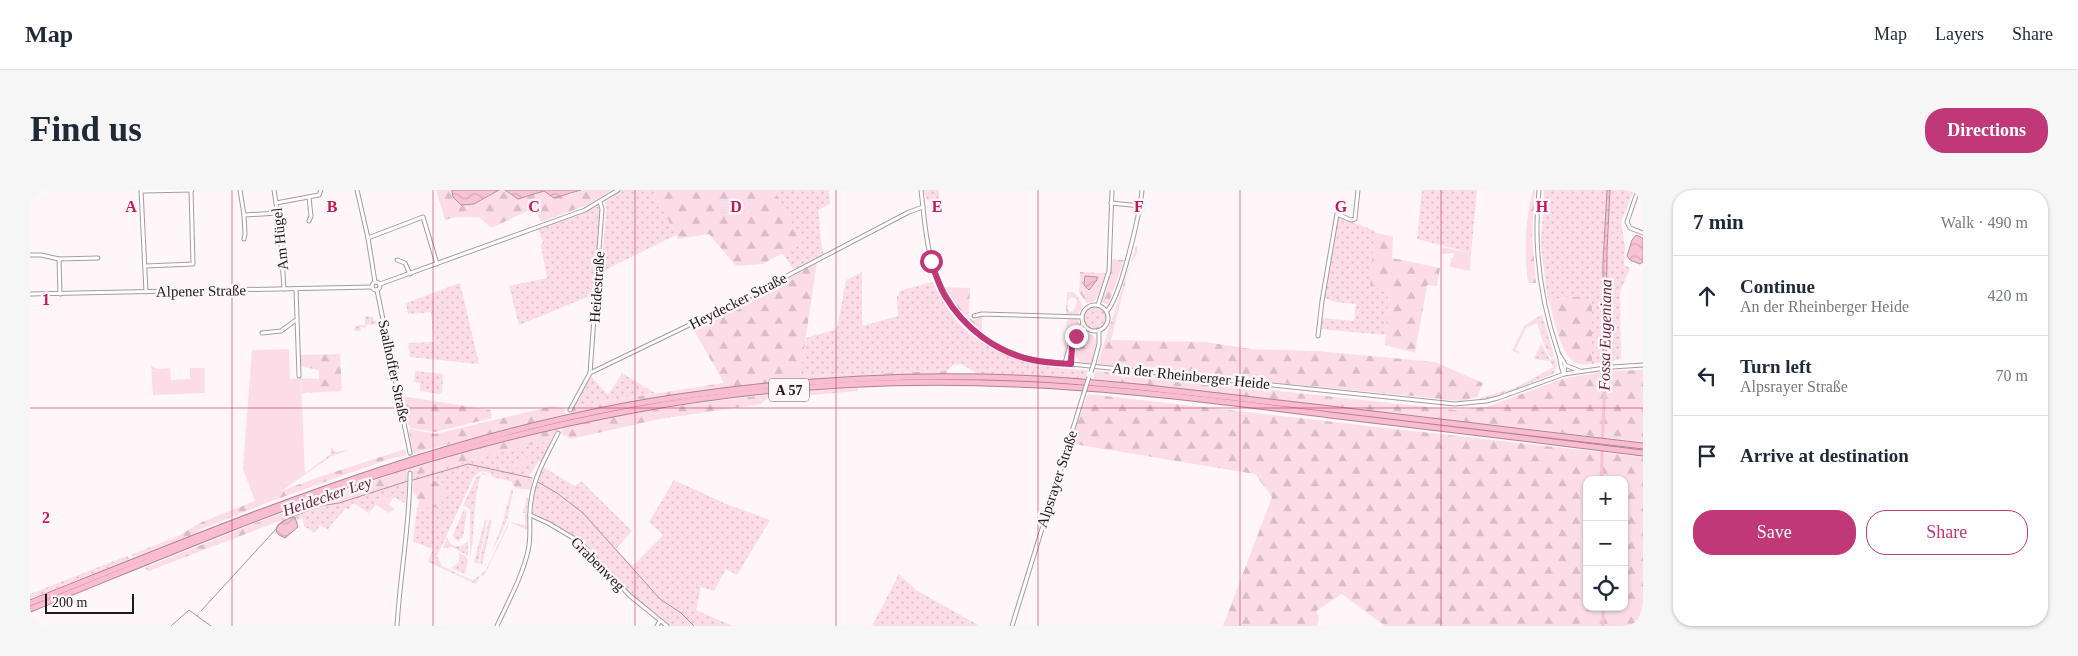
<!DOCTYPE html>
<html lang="en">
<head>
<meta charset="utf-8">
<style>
  :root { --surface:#fff; --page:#f6f6f7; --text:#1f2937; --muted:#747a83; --line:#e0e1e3; --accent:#c03877 }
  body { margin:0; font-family:Georgia,serif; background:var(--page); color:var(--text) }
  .controls { position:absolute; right:15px; bottom:15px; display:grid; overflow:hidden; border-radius:10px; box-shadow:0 1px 4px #0004 }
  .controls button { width:45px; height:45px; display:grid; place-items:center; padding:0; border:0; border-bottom:1px solid var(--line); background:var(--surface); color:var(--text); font:25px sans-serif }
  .scale { position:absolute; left:15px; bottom:12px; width:89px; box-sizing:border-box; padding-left:5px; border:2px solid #1d1a1b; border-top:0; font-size:14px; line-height:18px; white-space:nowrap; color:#1d1a1b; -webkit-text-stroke:4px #fef6f9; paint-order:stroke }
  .stop { position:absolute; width:15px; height:15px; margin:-11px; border:4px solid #c03877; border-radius:50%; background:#fff }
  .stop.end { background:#c03877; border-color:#fff; box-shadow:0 1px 5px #0008 }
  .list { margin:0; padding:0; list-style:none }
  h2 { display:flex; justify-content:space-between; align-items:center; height:65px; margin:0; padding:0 20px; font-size:21px }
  h2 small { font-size:16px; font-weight:400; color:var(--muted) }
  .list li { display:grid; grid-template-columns:32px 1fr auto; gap:15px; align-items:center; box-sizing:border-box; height:80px; padding:0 20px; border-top:1px solid var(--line) }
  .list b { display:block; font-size:19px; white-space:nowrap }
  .list p { margin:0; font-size:16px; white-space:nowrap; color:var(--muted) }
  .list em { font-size:16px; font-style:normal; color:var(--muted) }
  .actions { display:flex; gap:10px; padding:15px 20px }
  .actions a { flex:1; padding:11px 0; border:1px solid var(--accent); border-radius:20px; text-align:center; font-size:18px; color:var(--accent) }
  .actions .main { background:var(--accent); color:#fff }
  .icon { flex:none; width:28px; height:28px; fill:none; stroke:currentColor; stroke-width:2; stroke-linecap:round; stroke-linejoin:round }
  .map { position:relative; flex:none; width:1613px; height:436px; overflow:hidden; border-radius:20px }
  header { display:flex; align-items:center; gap:30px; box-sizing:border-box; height:70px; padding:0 25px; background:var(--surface); border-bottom:1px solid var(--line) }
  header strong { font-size:24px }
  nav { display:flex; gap:28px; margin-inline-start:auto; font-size:18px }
  .intro { display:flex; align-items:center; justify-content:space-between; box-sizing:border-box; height:120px; padding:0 30px }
  h1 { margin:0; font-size:35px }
  .button { padding:12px 22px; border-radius:20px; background:var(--accent); color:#fff; font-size:18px; font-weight:700 }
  main { display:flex; gap:30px; padding:0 30px }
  aside { flex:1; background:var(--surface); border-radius:20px; box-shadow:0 1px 4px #0004 }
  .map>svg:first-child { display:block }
</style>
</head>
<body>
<header>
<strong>Map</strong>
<nav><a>Map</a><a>Layers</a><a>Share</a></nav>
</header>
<div class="intro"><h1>Find us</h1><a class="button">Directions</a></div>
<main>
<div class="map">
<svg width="1613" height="436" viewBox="0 0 1613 436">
  <defs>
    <pattern id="grass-dots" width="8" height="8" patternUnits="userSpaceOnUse" patternTransform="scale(1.25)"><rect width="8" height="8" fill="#fcdde7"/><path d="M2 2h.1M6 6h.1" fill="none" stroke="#d8bdc6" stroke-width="1.8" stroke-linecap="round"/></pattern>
    <pattern id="forest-firs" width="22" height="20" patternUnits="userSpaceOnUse" patternTransform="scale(1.25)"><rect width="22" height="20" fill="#fcdde7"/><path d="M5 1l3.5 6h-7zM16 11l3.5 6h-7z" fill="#d8bdc6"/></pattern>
    <pattern id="water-waves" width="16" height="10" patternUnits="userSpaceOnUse" patternTransform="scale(1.25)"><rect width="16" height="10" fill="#f7c3d4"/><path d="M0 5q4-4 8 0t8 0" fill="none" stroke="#d3a7b5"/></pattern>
  </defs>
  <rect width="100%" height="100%" fill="#fef6f9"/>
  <!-- grass -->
  <g fill="url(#grass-dots)">
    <path d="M591,0h32l23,45 -75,37 5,-62 -1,-8z"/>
    <path d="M744,0h55l1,14 -12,6c3,15 1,30 6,45l-30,15 -12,-17 20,-11z"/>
    <path d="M893,0h16v11l-12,-1z"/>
    <path d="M1392,0h55l-6,63 -54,-14z"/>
    <path d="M1514,0h63l-4,73v99l-11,2v-63h-8l-2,-4h-13l-20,4 -2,-6 -6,-50z"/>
    <path d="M1580,0h24l-13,32 4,25 -1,18 6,3 -10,24 1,67 -15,3 1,-111z"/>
    <path d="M570,16l1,10 -6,78 -76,31 -10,-39 38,-8 -6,-33 2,-3 -5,-13z"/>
    <path d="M1310,27l35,14 -5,56 19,2 -3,46 -66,-6 1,-11 33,3 2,-17 -21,-2 -11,-4 13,-79z"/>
    <path d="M832,82v54l36,-10 -1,-20h2v-5l33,-9c8,13 14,27 25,39 31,36 84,48 131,49l-3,10 -110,-6v-2l-14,-8 -8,1 -6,6 -147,5 6,-38 31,-9 9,-49z"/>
    <path d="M1054,82l14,1 3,5 -2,6 -9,10 -4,-1 -5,-7 -1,-11z"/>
    <path d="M430,93l19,81 -69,-7 -2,-14 26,-1 -3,-30 -23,2 -2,-11z"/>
    <circle cx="1065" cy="128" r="11"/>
    <path d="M1512,125l11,36 -3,2 -13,-36z"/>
    <path d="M335,126l8,1 1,4 6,-1 1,4 -15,1v3l-6,-1 1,4h-7l1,-5 10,-1z"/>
    <path d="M1511,153l9,17 5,-2 2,8 -4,8 -52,21 -22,5 1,-2 35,-10 37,-20 1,-2 -3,-5 -16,-2z"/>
    <path d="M385,181l28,3 -1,18 -3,2 -19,-3v-8l-6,-1z"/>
    <path d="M592,183l33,20 -81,13 16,-31 18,20z"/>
    <path d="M522,250l-11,22 -2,-1 -10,15 4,3 -17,-4 -3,7 -20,-5 -4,-4 -7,-2 -8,5 -37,80 5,10 27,13 5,1 12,-10 23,-48 16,3v-12h-2v-3l2,-2 1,-10h2l-1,32 -17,-8 -26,54 -4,-1 -4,9 -48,-22 5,-13 -19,-7 -1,-2 4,-32h3l24,-24 -16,-5v-3l-15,5v-5l87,-24z"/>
    <path d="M301,257l5,5 14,-3 -20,8 -50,35 51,-38z"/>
    <path d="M513,277l32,19 6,-5 51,50 -16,18 17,17 30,-31 -14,-13 25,-42 50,23 46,17 -33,55 -11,-6 -12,22 -13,-4 -5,23 37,16h-66l-38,-31 -49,-53 -48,-26 3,-31z"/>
    <path d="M453,283l7,3 -9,-2c-9,28 -5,56 -11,84v-48l-2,-3 -5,-1 13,-29z"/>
    <path d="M375,290h2l-1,24 -12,-7 -2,2 -5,-2 -2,3 -4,-2 -12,15 -16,-10 -4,7 -3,-2c-6,8 -14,13 -18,22l-8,-5 -5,8 -11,-7 -1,-8 -6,2 -2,-5 24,-9 22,-4z"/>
    <path d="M482,297l1,4 -6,30 -16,33 11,-29z"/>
    <path d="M434,319l3,3 -4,25 -5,4 -4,-3 -1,-3z"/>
    <path d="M455,329l2,1 -9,44 -4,-2z"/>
    <path d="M459,330h3l-10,45 -3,-1z"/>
    <path d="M417,347c4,11 13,12 21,4v15l-16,-9 -9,1z"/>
    <path d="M429,363l6,3 3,4 -3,14 -14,-6 8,-6z"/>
    <path d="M97,366l3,3 -100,40v-5z"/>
    <path d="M869,384l17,16 64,36h-108z"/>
  </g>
  <!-- forest -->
  <g fill="url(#forest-firs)" fill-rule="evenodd">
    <path d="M406,0h16l1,7 21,7 25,-14h6l5,4 17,3 17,-7 26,5 11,-5h31l-25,15 -46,17 -7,-14 -43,20 -12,-11h-23l-11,3z"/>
    <path d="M623,0h121l28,52 -39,22 -27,2 -27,-32 -31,5z"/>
    <path d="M1503,0h2l-3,46 4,47h-8c-4,-31 -3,-63 5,-93z"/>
    <path d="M1344,42l19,5 -1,21 48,10 -3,18 -10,-1 -12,68 -30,-8 4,-56 -19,-2z"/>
    <path d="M1106,56l2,6 -8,12 -19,76 95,2 45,7 66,2 118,11 48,21 -6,14 -15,4 -365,-36z"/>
    <path d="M1081,69l13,1 -16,45 -7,-3 8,-24z"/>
    <path d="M787,72l-17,114 147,-5 -1,3c-127,0 -251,15 -375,39l3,-7 150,-23 -33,-58z"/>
    <path d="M1050,82h4l-4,3 2,14 8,5 9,-10 2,-6 -3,-5h8l-3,12 -8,16 -8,2 -8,-11z"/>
    <path d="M915,97l25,1 -1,30 5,3 8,-6v17l-22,-22z"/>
    <path d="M1037,102h7l9,13 -5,10 -12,-1zM1042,107l4,2 1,5 -4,7 -3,1 -3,-3 1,-9z"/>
    <path d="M1539,107h13l2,4h8v63c-5,0 -11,1 -16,-1 -16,-7 -22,-46 -27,-62z"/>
    <path d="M1507,127l13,36 3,-2 1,6 -3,1 -8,-16 -6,-19 -11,5 -10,21 4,5 -8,-3 12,-25z"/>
    <path d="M1037,129h11l1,8 -9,13 -5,17h-2z"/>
    <path d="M1055,142c18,6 11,17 7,32l-11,-2 -6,-6 1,-14z"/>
    <path d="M310,164l2,37 -40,2 -1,-15 18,1v-9l-19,-4 -1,-11z"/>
    <path d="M1613,180v72l-550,-63 3,-8 359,39 31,-3 79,-29 44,-7z"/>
    <path d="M828,198v3l-92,8 -5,5 -102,15 -88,20 -11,-6 4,-6c42,-10 85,-16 127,-23 56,-7 111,-14 167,-16z"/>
    <path d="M1058,204l555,63v148l-7,21h-251l-43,-32 -26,17 3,7 -2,8h-94l49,-129 -17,-23 -187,-31zM1557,290h37v127h-37z"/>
    <path d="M372,206l88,14 2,8 -57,14 -24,-4 -3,-3z"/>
    <path d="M523,216l12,3v5l-153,40 -3,-24 2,-1 24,5z"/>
    <path d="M528,239l-6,11 -52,12 -87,24 -1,-8 75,-22z"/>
    <path d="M375,259l1,7 -14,2 -123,44 -70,28 -2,3 -60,23h-5l1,-2 45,-18 24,-14 53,-21 61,-23z"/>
    <path d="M500,265h5l2,3 -9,3 -12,8 -7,-2 1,-4 8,1z"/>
    <path d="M377,279v11l-66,22 -22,4 -170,65 -4,-3 118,-48z"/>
    <path d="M486,285l17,4 -3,11 -14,-2 -4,-4z"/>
    <path d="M398,286v3l18,6 -5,22 -24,1 2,-7 -6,-9v-11z"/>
  </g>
  <!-- garden -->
  <g fill="#fcdde7">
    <path d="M1412,57l29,6 -1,18 -20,-4 1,-9h2l1,-5 -13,1z"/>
    <path d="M259,159l1,30 11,-1 4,96 -25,18 -25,9 -12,-32 9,-119z"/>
    <path d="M121,175l6,4 13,-1 1,12 19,-1v-11h15v25l-52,2z"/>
    <path d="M357,307l5,2 -3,6 6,4 -6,4 -13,-8 5,-7 4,2z"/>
  </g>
  <!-- water -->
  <g fill="url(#water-waves)" stroke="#b6909c">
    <path d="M422,0h47l-25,14 -13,1 -8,-8z"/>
    <path d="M475,0h76l-27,8 -10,-7 -26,8z"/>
    <path d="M1577,0h3l-3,61 -1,114h-3v-102z"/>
    <path d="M1606,45l7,3v24l-3,2 -10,-4 -3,-4 5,-16z"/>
    <path d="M1055,86l12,1v3l-8,10 -5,-5z"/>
    <path d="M265,327l3,10 -13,11 -6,-3 -3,-4c2,-10 10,-12 19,-14z"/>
  </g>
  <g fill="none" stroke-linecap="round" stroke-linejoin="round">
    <!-- stream -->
    <g stroke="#b6909c" stroke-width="1">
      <path d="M383,290l55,-16 64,14"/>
      <path d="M508,292l19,11 26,20 77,86 21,14 13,13"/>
      <path d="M259,328l31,-12 19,-3 69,-22"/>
      <path d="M171,421l75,-82 2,-4 8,-5"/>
      <path d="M167,426l14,10"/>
      <path d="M141,436l18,-16 8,6 1,-1"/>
    </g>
    <!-- canal -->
    <g stroke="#f7c3d4" stroke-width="3">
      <path d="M1572,290c-1,-38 3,-76 3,-114"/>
      <path d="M1573,417v19"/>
    </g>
    <!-- minor-tunnel -->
    <path stroke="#dcd5d8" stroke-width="3" stroke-dasharray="3 1.5" stroke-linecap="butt" d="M380,263v20"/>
    <!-- minor casing -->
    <g stroke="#a59c9f" stroke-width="5">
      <g id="minor">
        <path d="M111,0l5,102"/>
        <path d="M210,0l4,25 34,-2"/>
        <path d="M244,0l6,39 4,60"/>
        <path d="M327,0l11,48 7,44"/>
        <path d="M891,0c3,24 4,49 11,72 15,52 49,84 101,98l422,44 31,-3 12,-3 66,-24 48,-7 31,-2"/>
        <path d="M1509,0c-6,56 1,109 19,162 3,7 2,15 6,22"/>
        <path d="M1608,0l-11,32 3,6 13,5"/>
        <path d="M112,1l50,-1"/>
        <path d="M279,7l2,19 -2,5"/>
        <path d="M246,13l43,-8 2,-5"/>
        <path d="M1081,13l30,3"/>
        <path d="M338,48l55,-21 14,47"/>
        <path d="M214,49l1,-5 -1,-19"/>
        <path d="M0,65h11l18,4 39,-1"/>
        <path d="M29,69l1,35"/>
        <path d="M367,70l8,3 5,11"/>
        <path d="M116,76l47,-2 -2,-74"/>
        <circle cx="346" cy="96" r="4"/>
        <path d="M350,94l205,-74 33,-20"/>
        <path d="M266,99l3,87"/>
        <path d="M347,100l33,163"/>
        <path d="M0,104l342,-7"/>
        <circle cx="1065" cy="128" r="13"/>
        <path d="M1068,115l11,-34 3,-81"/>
        <path d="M1077,121c14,-15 33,-98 35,-121"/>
        <path d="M944,126l8,-2 100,3"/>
        <path d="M232,143l19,-2 15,-11"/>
        <path d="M1047,145l9,-7"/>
        <path d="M1288,146l4,-35 15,-87 14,6 4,-1 3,-29"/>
        <path d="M1530,166l5,8 -1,9"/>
        <path d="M1035,173l7,-24 11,-15"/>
        <path d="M1064,173l5,-19v-13"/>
        <path d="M1041,174l1,-19"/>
        <path d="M1535,175l15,6"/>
        <path d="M560,183l12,-164 -2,-7"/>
        <path d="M540,220l20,-37 153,-74 166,-87 14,-5"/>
        <path d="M500,325l18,8 32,19 49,53 38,31"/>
        <path d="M367,436c3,-51 13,-102 13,-153"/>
        <path d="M467,436c11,-24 25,-49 31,-75 4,-16 0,-33 3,-50 3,-25 16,-46 27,-68"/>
        <path d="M627,436l3,-5"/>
        <path d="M982,436l71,-230"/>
      </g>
    </g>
    <!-- major casing -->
    <g stroke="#ad8391" stroke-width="6">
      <path id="major" d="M1610,436l3,-8"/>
    </g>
    <!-- highway casing -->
    <g stroke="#ad8391" stroke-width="7">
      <g id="highway">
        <path d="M0,413c216,-86 431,-177 663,-208 107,-15 215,-21 323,-17 97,4 193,17 289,28 113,13 225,27 338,40"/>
        <path d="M0,419c105,-42 210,-87 317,-124 92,-31 185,-56 281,-74 127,-24 259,-33 388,-27 105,4 210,18 314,31 104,12 209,25 313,38"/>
      </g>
    </g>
    <!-- minor -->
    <use href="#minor" stroke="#fff" stroke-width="3"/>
    <!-- major -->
    <use href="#major" stroke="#fcd7e3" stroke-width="4.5"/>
    <!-- highway -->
    <use href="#highway" stroke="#fabcd1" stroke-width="5"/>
    <!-- minor-bridge casing -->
    <g stroke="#a59c9f" stroke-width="5" stroke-linecap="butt">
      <g id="minor-bridge">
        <path d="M1061,182l3,-9"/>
        <path d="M1053,206l6,-19"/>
      </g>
    </g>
    <!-- minor-bridge -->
    <use href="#minor-bridge" stroke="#fff" stroke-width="3"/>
  </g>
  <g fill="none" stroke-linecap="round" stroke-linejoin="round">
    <!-- route -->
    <path stroke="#c03877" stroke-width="6" d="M901,71c4,12 8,25 14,35 19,32 52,57 88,64 12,3 25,3 38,4l1,-18 4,-10"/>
  </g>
  <!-- grid -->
  <path fill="none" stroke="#c2185b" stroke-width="1" stroke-opacity="0.55" d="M202,0v436M403,0v436M605,0v436M806,0v436M1008,0v436M1210,0v436M1411,0v436M0,218h1613"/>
  <g text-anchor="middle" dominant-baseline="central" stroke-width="5" stroke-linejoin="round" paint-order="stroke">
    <!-- shield labels -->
    <rect fill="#fef6f9" stroke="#605c5e" stroke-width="1" x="739" y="188.5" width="40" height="23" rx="4"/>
    <g font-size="14" font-weight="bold" fill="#1d1a1b">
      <text x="759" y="200">A 57</text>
    </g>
    <!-- street labels -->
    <g font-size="15" fill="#1d1a1b" stroke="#fef6f9">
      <text transform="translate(250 49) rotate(-96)">Am Hügel</text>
      <text transform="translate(567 97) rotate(-86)">Heidestraße</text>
      <text transform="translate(171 101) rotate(-1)">Alpener Straße</text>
      <text transform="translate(708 111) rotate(-27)">Heydecker Straße</text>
      <text transform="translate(364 181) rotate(78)">Saalhoffer Straße</text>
      <text transform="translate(1161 186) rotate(6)">An der Rheinberger Heide</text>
      <text transform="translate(1027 289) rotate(-72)">Alpsrayer Straße</text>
      <text transform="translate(568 374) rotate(45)">Grabenweg</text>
    </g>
    <!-- water labels -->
    <g font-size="16" font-style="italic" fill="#642741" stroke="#fef6f9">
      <text transform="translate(1575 145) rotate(-89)">Fossa Eugeniana</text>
      <text transform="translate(297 306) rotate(-19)">Heidecker Ley</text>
    </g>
  </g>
  <g font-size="16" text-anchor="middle" font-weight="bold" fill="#c2185b" stroke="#fef6f9" stroke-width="5" stroke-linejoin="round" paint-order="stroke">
    <text x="101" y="22">A</text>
    <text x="302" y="22">B</text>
    <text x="504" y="22">C</text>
    <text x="706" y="22">D</text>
    <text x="907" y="22">E</text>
    <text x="1109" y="22">F</text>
    <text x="1311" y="22">G</text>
    <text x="1512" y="22">H</text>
    <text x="16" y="115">1</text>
    <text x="16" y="333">2</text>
  </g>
</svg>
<div class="controls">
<button>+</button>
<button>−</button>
<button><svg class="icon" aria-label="locate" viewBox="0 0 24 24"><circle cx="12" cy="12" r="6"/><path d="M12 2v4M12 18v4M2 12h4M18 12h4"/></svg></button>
</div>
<div class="scale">200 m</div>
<div class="stop" style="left:901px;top:71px"></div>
<div class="stop end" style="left:1046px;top:146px"></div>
</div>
<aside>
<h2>7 min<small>Walk · 490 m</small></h2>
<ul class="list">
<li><svg class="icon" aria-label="ahead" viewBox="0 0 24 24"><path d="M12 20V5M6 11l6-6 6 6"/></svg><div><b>Continue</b><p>An der Rheinberger Heide</p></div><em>420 m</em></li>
<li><svg class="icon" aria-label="left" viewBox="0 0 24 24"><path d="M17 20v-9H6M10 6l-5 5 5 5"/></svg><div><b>Turn left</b><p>Alpsrayer Straße</p></div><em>70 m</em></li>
<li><svg class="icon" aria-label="arrive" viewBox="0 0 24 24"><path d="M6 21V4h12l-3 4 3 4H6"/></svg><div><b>Arrive at destination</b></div></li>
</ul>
<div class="actions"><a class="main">Save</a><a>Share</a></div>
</aside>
</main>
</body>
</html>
